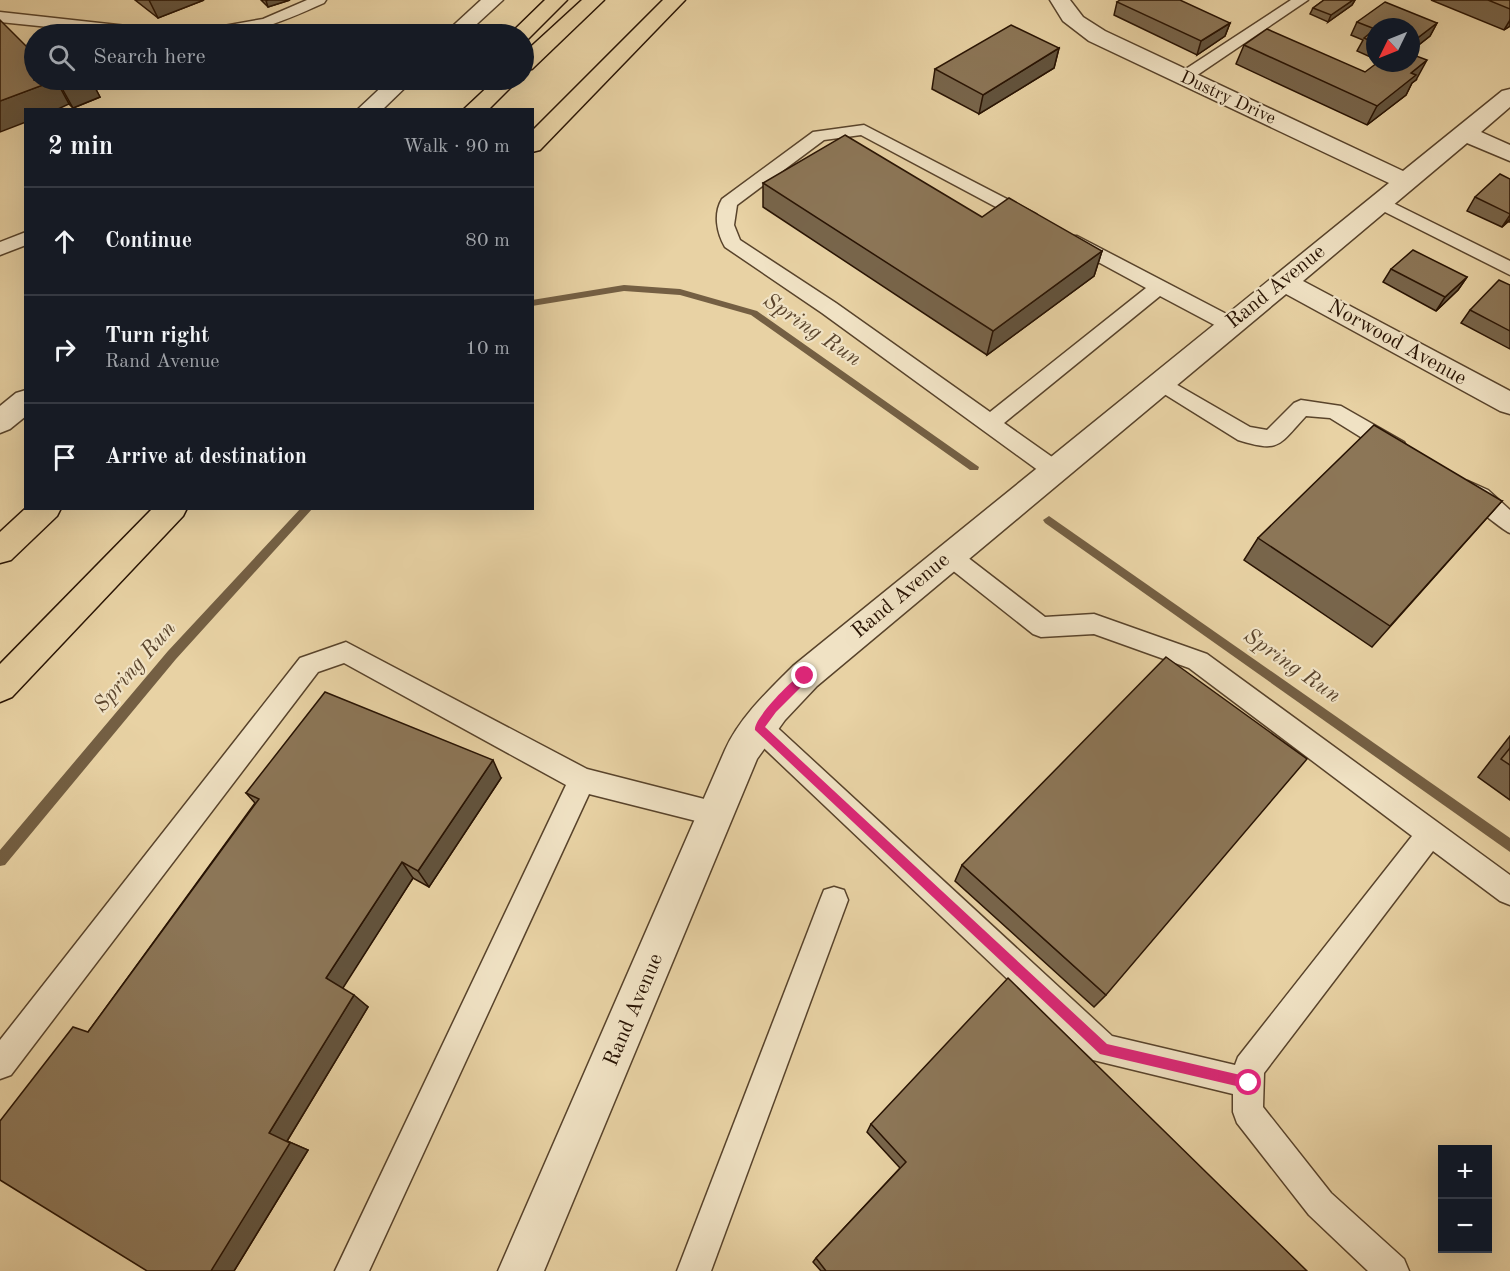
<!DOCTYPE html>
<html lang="en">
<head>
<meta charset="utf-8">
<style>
  :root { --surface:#171b24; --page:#20242c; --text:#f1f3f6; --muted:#9ea1a6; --line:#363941 }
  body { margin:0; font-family:"Old Standard TT",serif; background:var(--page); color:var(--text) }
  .controls { position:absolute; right:18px; bottom:18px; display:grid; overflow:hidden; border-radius:0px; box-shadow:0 6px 24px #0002 }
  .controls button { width:54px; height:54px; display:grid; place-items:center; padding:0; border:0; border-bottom:2px solid var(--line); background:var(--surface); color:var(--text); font:30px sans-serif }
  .compass { position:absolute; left:1366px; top:18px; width:54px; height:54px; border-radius:50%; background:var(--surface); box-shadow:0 6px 24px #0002; rotate:227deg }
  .stop { position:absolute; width:18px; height:18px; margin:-14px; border:4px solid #db2777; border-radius:50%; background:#fff }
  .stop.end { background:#db2777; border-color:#fff; box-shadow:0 2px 6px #0008 }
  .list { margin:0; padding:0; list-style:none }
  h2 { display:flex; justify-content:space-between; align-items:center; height:78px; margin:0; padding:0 24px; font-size:26px }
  h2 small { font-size:20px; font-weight:400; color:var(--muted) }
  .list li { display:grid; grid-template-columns:39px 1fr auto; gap:18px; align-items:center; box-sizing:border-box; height:108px; padding:0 24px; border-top:2px solid var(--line) }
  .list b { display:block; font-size:22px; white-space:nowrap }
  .list p { margin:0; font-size:20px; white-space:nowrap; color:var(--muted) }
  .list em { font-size:20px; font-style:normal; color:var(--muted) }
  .icon { flex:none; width:33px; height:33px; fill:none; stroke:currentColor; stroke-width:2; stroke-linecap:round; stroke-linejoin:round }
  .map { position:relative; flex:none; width:1510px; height:1271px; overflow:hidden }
  .search { position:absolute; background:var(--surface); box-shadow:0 6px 24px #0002; left:24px; top:24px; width:510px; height:66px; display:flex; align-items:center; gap:15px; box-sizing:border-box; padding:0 21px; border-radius:33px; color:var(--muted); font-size:22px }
  .panel { position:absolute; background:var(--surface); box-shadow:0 6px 24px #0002; left:24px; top:108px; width:510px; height:402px; border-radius:0px }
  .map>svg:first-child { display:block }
</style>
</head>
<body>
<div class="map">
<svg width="1510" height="1271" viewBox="0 0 1510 1271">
  <rect width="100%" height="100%" fill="#e8d2a4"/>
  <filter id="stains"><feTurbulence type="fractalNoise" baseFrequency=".00333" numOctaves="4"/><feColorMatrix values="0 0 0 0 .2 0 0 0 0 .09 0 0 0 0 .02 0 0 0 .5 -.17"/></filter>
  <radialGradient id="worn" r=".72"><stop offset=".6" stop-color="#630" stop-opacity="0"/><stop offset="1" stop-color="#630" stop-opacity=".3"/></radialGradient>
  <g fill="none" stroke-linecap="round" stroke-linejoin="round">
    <!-- stream -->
    <g fill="#745f43" fill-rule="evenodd">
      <path d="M624,285l56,4 77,22 222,156 -1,3h-8l-219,-155 -71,-20 -56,-4 -92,15v-6z"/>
      <path d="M301,508h12l-137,151 -171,206 -5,1v-16l168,-199z"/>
      <path d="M1049,516l461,322v14l-465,-329 -2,-3z"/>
    </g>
    <!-- lane casing -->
    <g stroke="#58432b" stroke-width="3">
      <g id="lane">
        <path d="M307,0h19l-2,3c-40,18 -80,36 -125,31l8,-5 56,-10z"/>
        <path d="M1291,0h17l-118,80h-12l-2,-3 2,-3z"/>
        <path d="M0,12l154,17 8,5h-45l-117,-12z"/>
        <path d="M864,125l172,89 3,4 -3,4h-12l-163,-87 -37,5 -87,65 -3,20 6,15 96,63 154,109 156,-124 -81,-44 -3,-4 3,-4h12l161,84 3,5 -3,5 -7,2 -7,-2 -64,-34 -156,127 58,41 3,6 -3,6 -8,2 -8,-2 -224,-163 -97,-66c-8,-14 -12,-33 -3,-48l91,-67z"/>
        <path d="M1381,197l129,64v14l-135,-68 -3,-4 3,-4z"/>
        <path d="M26,232v13l-26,10v-13z"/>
        <path d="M1160,375l90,52 17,3 27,-27 7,-3 40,6 63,36 3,6 -3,6 -8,2 -8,-2 -58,-36 -24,-2c-28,30 -26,37 -68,24l-85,-53 -3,-5 3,-5z"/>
        <path d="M1468,481l20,9 22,20v23c-8,-3 -49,-37 -53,-44l3,-6z"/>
        <path d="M950,547l8,3 87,67 49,-3 113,40 303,221v30l-10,-4 -67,-50 -169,222 -1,34 68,86 73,66 5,12h-41l-59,-56 -72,-92 -4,-11v-18l-140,-34 -343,-325 -4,-8 4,-8 9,-3 9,3 344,317 123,29 3,-8 174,-221 -223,-168 -95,-34 -53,3 -8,-3 -91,-72 -3,-6 3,-6z"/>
        <path d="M346,642l241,127 129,33 9,3 4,9 -4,9 -9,3 -127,-32 -220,477h-34l231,-486 -222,-122 -26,9 -307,403 -11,4v-39l300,-382z"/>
        <path d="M834,887l10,3 4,10 -137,371h-34l143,-371 4,-10z"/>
      </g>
    </g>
    <!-- street casing -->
    <g stroke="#58432b" stroke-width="3">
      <g id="street">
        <path d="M481,0h22l-37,34h-22z"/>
        <path d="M1050,0h20l13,17 22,14 298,140 99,-80 8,-2v18l-29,25 29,13v16l-43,-18 -164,138 207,110v23l-10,-3 -214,-117 -469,392 -32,34 -28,39 -213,512h-46l227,-521c15,-33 43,-59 68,-84l596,-483 -300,-142 -26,-20z"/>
        <path d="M389,80h24l-31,30h-25z"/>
        <path d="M26,390v26l-16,13 -10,4v-27l16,-13z"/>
      </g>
    </g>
    <!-- highway casing -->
    <g stroke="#281303" stroke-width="3">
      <g id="highway">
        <path d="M545,0h22l-39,39h-4v-5h-14z"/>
        <path d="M582,0h22l-72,69 -8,1v-17z"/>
        <path d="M663,0h22l-145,150 -8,2v-21z"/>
        <path d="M495,80h23l-30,30h-25z"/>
        <path d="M26,508h35l-4,8 -46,44 -11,3v-31z"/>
        <path d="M153,508h34l-4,8 -171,181 -12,5v-38z"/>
      </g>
    </g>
    <!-- lane -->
    <use href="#lane" fill="#f0e2c4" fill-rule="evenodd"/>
    <!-- street -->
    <use href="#street" fill="#f0e2c4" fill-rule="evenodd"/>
    <!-- highway -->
    <use href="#highway" fill="#e8d2a4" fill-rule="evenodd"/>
  </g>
  <!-- wall -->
  <g fill="#78654b" stroke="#281303" stroke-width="1.5">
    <path d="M135,0h69l-46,18z"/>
    <path d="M261,0h29l-22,7z"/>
    <path d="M1324,0h31l-3,5 -24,17 -18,-8 3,-6z"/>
    <path d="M1431,0h79v26l-6,4z"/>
    <path d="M1117,2l113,21 -5,13 -28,19 -83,-40z"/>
    <path d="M1357,22l80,1 -7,13 -19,15v-24h-36v32l-18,-8 6,-11 -12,-5z"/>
    <path d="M1244,45l121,27 51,8 -4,3 -6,12 -39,30 -131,-61z"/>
    <path d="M1059,48l-5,20 -75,46 -47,-25 3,-20z"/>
    <path d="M34,54l57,26 9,17 -27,11 -4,-4z"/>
    <path d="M1510,179v43h-2l-6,5 -35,-16 8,-14z"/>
    <path d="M763,183l339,68 -8,25 -107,79 -224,-148z"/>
    <path d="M1391,269l76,8 -9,13 -22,21 -53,-29z"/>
    <path d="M1510,285v64l-49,-26 9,-13z"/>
    <path d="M1502,501l-130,146 -128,-87 14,-22z"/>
    <path d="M1510,736v64l-32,-23z"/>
    <path d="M501,778l-72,109 -16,-9 -71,110 26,19 -81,134 21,9 -74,121h-87l-59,-239 167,-229 -9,-10z"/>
    <path d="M962,865l144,130 -12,12 -139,-126z"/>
    <path d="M871,1124l436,147h-486l-8,-9 3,-4 84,-90 -33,-36z"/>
  </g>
  <!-- shaded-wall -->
  <g fill="#62533d" stroke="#281303" stroke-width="1.5">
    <path d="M149,0h55l-46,18z"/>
    <path d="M268,0h22l-22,7 -2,-6z"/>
    <path d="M1353,0h2l-3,5 -24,17 3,-7z"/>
    <path d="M1510,20v6l-6,4z"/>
    <path d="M1230,23l-5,13 -28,19 4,-14z"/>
    <path d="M1437,23l-7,13 -19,15v-8z"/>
    <path d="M1059,48l-5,20 -75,46 4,-19z"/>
    <path d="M1427,60l-11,20 -4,3 -6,12 -39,30 10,-19 34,-33z"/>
    <path d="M56,80l13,24 -13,6h-30v12l-26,10v-31z"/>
    <path d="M69,80h22l9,17 -27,11 -14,-25z"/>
    <path d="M1510,215v4l-8,8z"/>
    <path d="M1102,251l-8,25 -107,79 6,-24z"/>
    <path d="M1467,277l-9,13 -22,21 9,-14z"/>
    <path d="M493,760l8,18 -72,109 -11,-16z"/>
    <path d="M402,862l11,16 -72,113 -15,-13z"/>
    <path d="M354,995l14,12 -81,134 21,9 -74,121h-23l58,-138z"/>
  </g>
  <!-- building -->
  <g fill="#8c7657" stroke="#281303" stroke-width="1.5">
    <path d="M1120,0h60l50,23 -29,18 -84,-39z"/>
    <path d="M1324,0h29l-22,15 -18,-7z"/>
    <path d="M1488,0h22v9z"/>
    <path d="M1385,2l52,21 -26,20v-16h-36v16l-11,-5 11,-9 -18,-7z"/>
    <path d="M0,20l34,34v26h35l-10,3 -3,-3 -56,21z"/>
    <path d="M1011,25l48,23 -76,47 -48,-26z"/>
    <path d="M1267,29l98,43 12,-9h34v-9l16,6 -16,13 5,2 -39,31 -133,-61z"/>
    <path d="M845,135l137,82 27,-19 93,53 -109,80 -230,-148z"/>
    <path d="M1500,174l10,5v35l-35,-17z"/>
    <path d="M1413,250l54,27 -22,20 -54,-28z"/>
    <path d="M1499,280l11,5v46l-40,-21z"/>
    <path d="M1374,425l128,76 -112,125 -132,-88z"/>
    <path d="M1166,657l141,102 -201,236 -144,-130z"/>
    <path d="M325,692l168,68 -75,111 -16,-9 -76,116 28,17 -85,138 21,10 -79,128h-64l-147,-91v-59l73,-94 15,5 171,-233 -13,-6z"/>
    <path d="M1510,748v17l-9,-6z"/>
    <path d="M1008,978l299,293h-481l-10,-13 90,-96 -35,-38z"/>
  </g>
  <!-- route -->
  <path fill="#db2777" d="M805,672l5,4 -1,3 -33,33 -11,15 342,317 142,33 5,2 1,4 -1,4 -5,2 -149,-35 -345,-324c-2,-11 38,-52 50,-58z"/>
  <g text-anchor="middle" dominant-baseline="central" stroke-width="4.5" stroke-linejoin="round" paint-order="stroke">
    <!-- far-street labels -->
    <g font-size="18" fill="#281303" stroke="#f0e2c4">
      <text transform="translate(1228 98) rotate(25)">Dustry Drive</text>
    </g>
    <!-- street labels -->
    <g font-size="21" fill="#281303" stroke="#f0e2c4">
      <text transform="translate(1276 287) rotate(-39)">Rand Avenue</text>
      <text transform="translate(1397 343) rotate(29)">Norwood Avenue</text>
      <text transform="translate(901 596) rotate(-40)">Rand Avenue</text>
      <text transform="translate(634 1010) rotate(-67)">Rand Avenue</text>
    </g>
    <!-- water labels -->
    <g font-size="22" font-style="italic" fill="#5b452d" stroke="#f0e2c4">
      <text transform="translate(812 330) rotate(34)">Spring Run</text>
      <text transform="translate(1292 666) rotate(35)">Spring Run</text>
      <text transform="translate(135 667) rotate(-49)">Spring Run</text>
    </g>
  </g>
  <rect width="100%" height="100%" filter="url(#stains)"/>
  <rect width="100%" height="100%" fill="url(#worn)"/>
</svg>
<div class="controls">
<button>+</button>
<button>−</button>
</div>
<svg class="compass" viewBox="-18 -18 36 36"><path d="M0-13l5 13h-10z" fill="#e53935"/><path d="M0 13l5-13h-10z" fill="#9ea1a6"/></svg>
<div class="stop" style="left:1249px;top:1083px"></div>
<div class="stop end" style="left:805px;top:676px"></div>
<div class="search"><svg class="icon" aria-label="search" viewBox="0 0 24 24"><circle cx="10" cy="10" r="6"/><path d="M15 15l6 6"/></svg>Search here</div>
<section class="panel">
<h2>2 min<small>Walk · 90 m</small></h2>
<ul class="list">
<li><svg class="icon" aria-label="ahead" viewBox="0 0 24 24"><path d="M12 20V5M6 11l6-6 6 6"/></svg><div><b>Continue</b></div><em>80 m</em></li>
<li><svg class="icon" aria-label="right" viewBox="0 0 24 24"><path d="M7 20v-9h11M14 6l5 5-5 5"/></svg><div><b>Turn right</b><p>Rand Avenue</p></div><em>10 m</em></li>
<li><svg class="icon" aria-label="arrive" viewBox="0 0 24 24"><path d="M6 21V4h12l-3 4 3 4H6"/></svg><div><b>Arrive at destination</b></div></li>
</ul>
</section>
</div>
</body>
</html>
